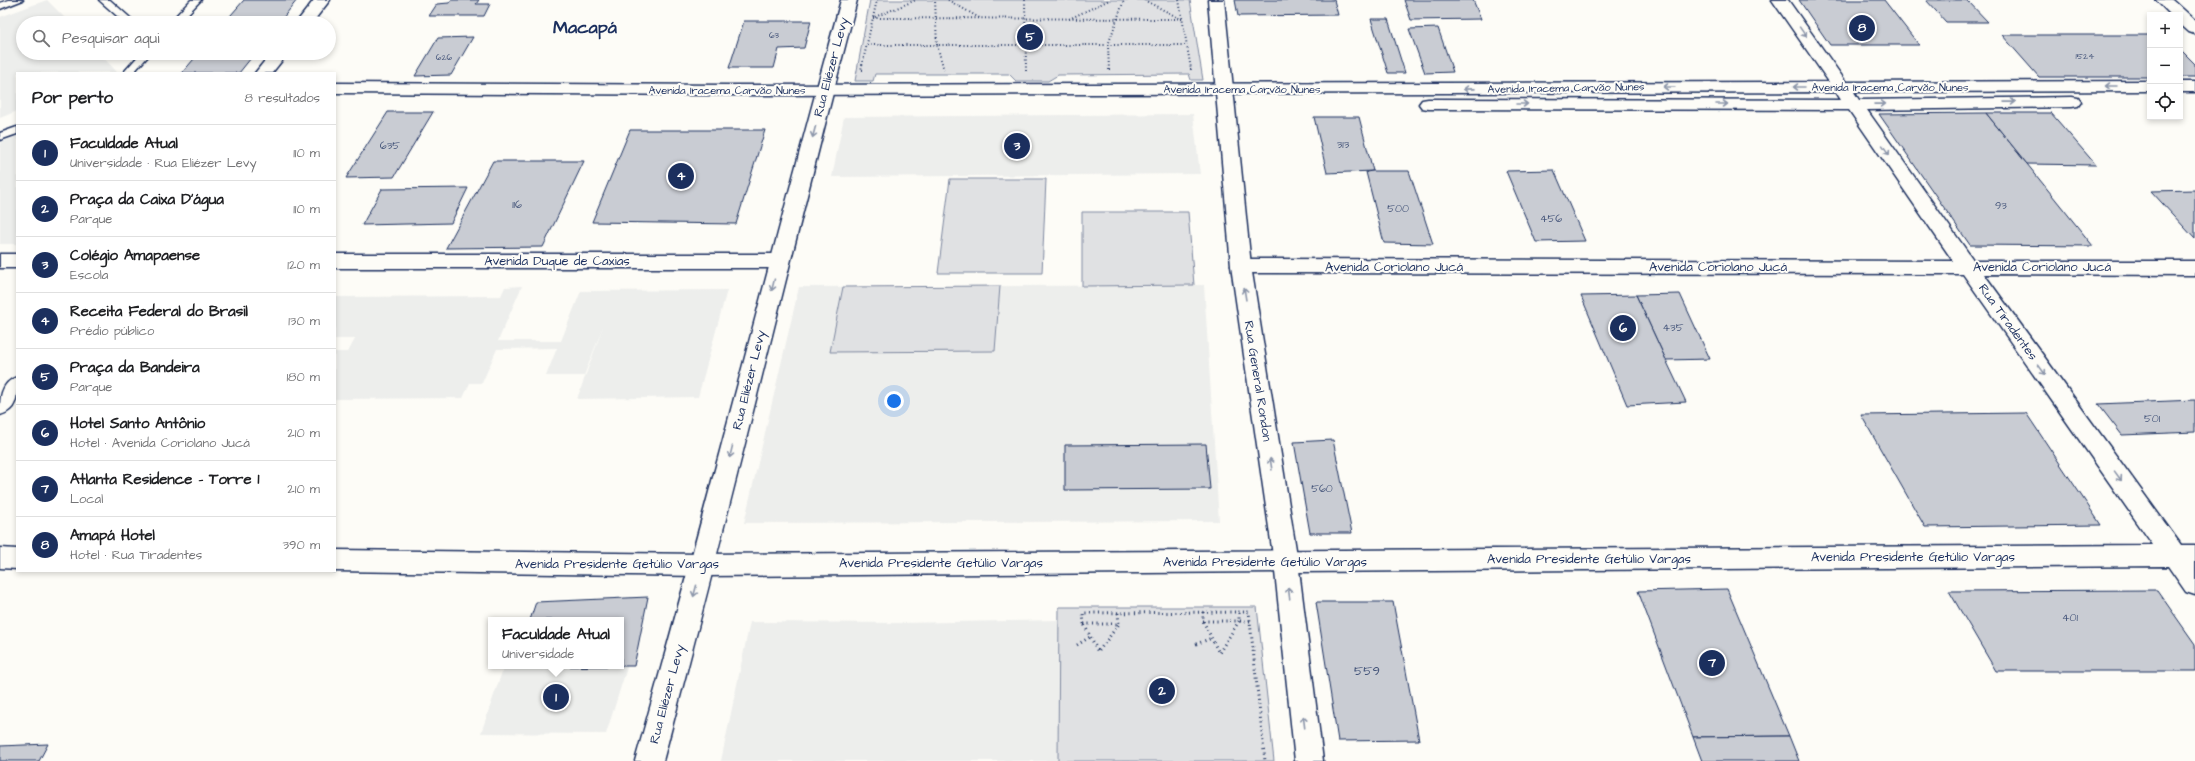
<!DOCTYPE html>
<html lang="pt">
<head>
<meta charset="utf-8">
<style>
  :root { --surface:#fff; --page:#f2f2f2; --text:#202124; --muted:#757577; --line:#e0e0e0; --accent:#1b2f5e }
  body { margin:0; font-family:"Architects Daughter",sans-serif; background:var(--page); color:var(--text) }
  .controls { position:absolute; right:12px; top:12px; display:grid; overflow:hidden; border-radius:0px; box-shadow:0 2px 6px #0003 }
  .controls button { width:36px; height:36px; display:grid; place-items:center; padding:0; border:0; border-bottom:1px solid var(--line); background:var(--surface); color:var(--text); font:20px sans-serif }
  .you { position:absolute; left:894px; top:401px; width:14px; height:14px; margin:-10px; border:3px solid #fff; border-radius:50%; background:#1a73e8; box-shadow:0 0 0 6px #1a73e833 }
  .badge { display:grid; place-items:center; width:26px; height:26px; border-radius:50%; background:var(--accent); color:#fff; font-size:13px; font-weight:700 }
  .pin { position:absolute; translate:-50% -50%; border:2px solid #fff; box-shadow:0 1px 4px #0006 }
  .popup { position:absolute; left:488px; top:617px; width:136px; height:52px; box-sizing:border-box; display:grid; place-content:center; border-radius:0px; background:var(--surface); filter:drop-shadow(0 1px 3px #0005); font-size:13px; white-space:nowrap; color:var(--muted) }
  .popup b { font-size:15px; color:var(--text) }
  .popup::after { content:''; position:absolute; left:50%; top:100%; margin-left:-8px; border:8px solid transparent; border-top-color:var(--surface) }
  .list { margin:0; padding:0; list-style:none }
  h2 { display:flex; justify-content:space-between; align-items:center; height:52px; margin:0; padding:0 16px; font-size:17px }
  h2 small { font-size:13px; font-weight:400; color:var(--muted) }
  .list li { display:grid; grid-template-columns:26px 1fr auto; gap:12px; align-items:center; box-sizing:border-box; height:56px; padding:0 16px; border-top:1px solid var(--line) }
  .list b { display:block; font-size:15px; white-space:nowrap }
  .list p { margin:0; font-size:13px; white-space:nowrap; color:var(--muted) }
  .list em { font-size:13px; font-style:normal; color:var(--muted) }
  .icon { flex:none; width:22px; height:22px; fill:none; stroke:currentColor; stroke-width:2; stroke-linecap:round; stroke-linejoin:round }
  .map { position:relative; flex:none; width:2195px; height:761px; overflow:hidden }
  .search { position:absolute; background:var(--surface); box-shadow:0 2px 6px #0003; left:16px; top:16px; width:320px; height:44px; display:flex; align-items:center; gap:10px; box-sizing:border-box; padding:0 14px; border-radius:22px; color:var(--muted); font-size:15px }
  .panel { position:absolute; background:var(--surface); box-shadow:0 2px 6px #0003; left:16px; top:72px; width:320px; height:500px; border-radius:0px }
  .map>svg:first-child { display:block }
</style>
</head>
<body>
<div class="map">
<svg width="2195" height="761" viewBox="0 0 2195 761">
  <rect width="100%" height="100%" fill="#fdfcf7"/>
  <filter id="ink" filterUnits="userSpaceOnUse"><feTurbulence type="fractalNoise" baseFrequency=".025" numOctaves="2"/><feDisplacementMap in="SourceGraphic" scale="8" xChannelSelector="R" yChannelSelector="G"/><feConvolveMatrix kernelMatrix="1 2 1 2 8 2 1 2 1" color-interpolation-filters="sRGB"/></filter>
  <g filter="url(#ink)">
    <!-- built -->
    <g fill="#edeeec">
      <path d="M47,0l23,23h-47v30h76l18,19 -100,1v38l-17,7v-101z"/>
      <path d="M1193,114l7,60 -368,3 12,-60z"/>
      <path d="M17,136v108h-17v-101z"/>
      <path d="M1204,285l15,236 -475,2 55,-236z"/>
      <path d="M522,286l-24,55h63l20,-50 146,-1 -29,107 -121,2 27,-75 -20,52h-38l11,-28 -60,1 -15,34h-12l-7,15 -128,1v-47h13l7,-13h-20v-42l166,-1 4,-9z"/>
      <path d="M1059,620l-1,141h-337l29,-139 148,1z"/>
      <path d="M629,661l-23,73 -125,-1 23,-67h117z"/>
    </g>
    <!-- green -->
    <g fill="#e0e1e3" stroke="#7e88a0">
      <path d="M870,0h320l13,80h-12l-2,-6 -131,1 -10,6h-32l-7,-7h-134l-2,7h-18z"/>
      <path d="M950,179h96l-4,94h-104z"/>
      <path d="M1082,212h106l6,73 -112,1z"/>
      <path d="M1000,286l-5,65 -165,1 13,-65z"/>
      <path d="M1059,607h198l17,154h-216z"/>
    </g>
    <!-- building -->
    <g fill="#c9ccd3" stroke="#1b2f5e">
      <path d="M244,0h53l-18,23h-55z"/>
      <path d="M451,0h28l-3,4h14l-6,12h-55l8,-12 12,-1z"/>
      <path d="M1235,0h99l4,15 -100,1z"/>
      <path d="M1404,0h69l8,19 -70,1z"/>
      <path d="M1799,0h85l35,45h-89z"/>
      <path d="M1926,0h41l21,22h-42z"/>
      <path d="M1371,19h17l17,54h-17z"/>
      <path d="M744,21h67l-7,27 -25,1 -5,19h-45z"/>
      <path d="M1438,28l15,44 -28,1 -16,-44z"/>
      <path d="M2002,35h148v42h-111z"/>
      <path d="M473,37l-22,38 -36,1 23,-38z"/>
      <path d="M2180,49l15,15v13h-15z"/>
      <path d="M199,53h56l-16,20h-57z"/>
      <path d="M388,112h45l-39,65 -48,1z"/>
      <path d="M1986,113l41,51 66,82 -123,-1 -91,-131z"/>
      <path d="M1986,113h65l45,52 -69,-1z"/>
      <path d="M1314,117h45l14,54 -46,2z"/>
      <path d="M630,130h135l-29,94 -144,-2z"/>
      <path d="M493,161h91l-41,86 -97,1z"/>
      <path d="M1554,170l31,71 -49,1 -30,-71z"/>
      <path d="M1373,171h36l24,73 -49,-1 -18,-71z"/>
      <path d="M468,188l-17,35 -89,2 20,-36z"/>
      <path d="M2195,190v49l-44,-48z"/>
      <path d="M1680,294l30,65 -44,1 -30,-65z"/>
      <path d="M1636,295l30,65 20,42 -59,3 -46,-109z"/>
      <path d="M2195,400v32l-73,3 -24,-31z"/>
      <path d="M2026,413l75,112 -176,2 -64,-112z"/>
      <path d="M1333,440l19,93h-42l-16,-91z"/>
      <path d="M1206,444l4,45 -145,1v-45z"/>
      <path d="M1727,589l62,147 -96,1 -55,-146z"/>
      <path d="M2157,590l38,54v27h-199l-47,-80z"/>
      <path d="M648,597l-14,69h-13v-46h-91l6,-18z"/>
      <path d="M1316,602h77l26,138 -81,1z"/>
      <path d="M515,666h100l-100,1z"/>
      <path d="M1789,736l10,25h-97l-9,-24z"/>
      <path d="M48,744l-9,17h-39v-15z"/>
    </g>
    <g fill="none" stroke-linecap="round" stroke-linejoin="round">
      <!-- lane casing -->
      <g stroke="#1b2f5e" stroke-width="3">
        <g id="lane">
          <path d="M9,0h14l-23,9v-6z"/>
          <path d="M99,0h11l26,23h-11z"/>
          <path d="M191,0h10l-22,23h-10z"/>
          <path d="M141,53h10l-18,20h-10z"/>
          <path d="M17,127v7l-17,6v-7z"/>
        </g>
      </g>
      <!-- street casing -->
      <g stroke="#1b2f5e" stroke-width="3">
        <g id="street">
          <path d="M314,0h16l-18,23h-16z"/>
          <path d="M1772,0h16l58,82 304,-1v10l-296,1 5,8 213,-3 6,1 3,4 -3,4 -6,1 -205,3 107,151h221v14l-211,-1 197,271h14v50l-9,-3 -18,-26 -1465,10 -369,-5 1,-21 368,4 1450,-9 -190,-271 -722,-1 -7,-2 -3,-5 3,-5 7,-2 712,2 -104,-151 -421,-1 -6,-1 -3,-4 3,-4 6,-1 413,1 -5,-8 -1108,3 -393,-2v-10l393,2 1101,-3z"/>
          <path d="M271,53h17l-16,20h-17z"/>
          <rect x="2180" y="82" width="15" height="10"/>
          <rect x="0" y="254" width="17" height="14"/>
          <path d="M335,254h444l7,2 3,5 -3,5 -7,2h-444z"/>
          <path d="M17,377c0,17 2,33 -17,38 0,-16 0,-32 17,-38z"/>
          <path d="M0,548l17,1v20l-17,-1z"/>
        </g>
      </g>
      <!-- secondary casing -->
      <g stroke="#1b2f5e" stroke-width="3">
        <g id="secondary">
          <path d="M841,0h16c-66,253 -126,508 -194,761h-28c72,-253 136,-508 206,-761z"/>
          <path d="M1208,0h16l27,266 47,296 25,199h-28l-21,-199 -43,-296z"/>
          <path d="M2156,0h17l22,20v14l-6,-2 -9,-8v-9h-9z"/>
        </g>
      </g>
      <!-- path-far1 -->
      <g stroke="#1b2f5e" stroke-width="2" stroke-dasharray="1 2.5" stroke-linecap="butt">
        <path d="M948,0l33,19"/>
        <path d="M1025,0l1,71"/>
        <path d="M1144,0l37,19"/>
        <path d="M1179,0l12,69h-3"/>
        <path d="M875,17l41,-17"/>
        <path d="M873,18l309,1"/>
        <path d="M1069,19l40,-19"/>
        <path d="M867,45h70l-2,-45"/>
        <path d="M863,70h-2l16,-70"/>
        <path d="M944,70l-7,-25h250"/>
        <path d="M1109,70l-1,-25 16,-45"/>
      </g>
      <!-- path -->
      <g stroke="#1b2f5e" stroke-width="3" stroke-dasharray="1 3.5" stroke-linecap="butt">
        <path d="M1203,612v9"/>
        <path d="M1118,613l1,11"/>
        <path d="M1239,613v8h12"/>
        <path d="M1203,621h36l-20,32z"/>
        <path d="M1084,624h35l-21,28z"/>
        <path d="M1084,624l-1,-11 166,-1 16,149"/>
        <path d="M1196,644l16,-6"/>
        <path d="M1077,645l13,-8"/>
      </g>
      <!-- lane -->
      <use href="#lane" fill="#fdfcf7" fill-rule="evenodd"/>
      <!-- street -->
      <use href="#street" fill="#fdfcf7" fill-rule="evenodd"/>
      <!-- secondary -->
      <use href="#secondary" fill="#fdfcf7" fill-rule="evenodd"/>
    </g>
    <!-- one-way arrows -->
    <defs><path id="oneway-shaft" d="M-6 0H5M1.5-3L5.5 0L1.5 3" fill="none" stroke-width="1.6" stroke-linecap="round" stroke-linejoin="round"/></defs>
    <g stroke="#8c96aa">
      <use href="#oneway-shaft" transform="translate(1803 32) rotate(55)"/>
      <use href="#oneway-shaft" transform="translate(2111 86) rotate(-180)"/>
      <use href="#oneway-shaft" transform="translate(1669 87) rotate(-180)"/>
      <use href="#oneway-shaft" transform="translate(1799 87) rotate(-180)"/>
      <use href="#oneway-shaft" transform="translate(1469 89) rotate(179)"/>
      <use href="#oneway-shaft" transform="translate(2010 102) rotate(-1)"/>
      <use href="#oneway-shaft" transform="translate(1522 104)"/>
      <use href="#oneway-shaft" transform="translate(1722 104)"/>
      <use href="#oneway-shaft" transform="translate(1880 104) rotate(-1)"/>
      <use href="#oneway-shaft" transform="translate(814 132) rotate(105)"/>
      <use href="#oneway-shaft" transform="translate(1886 150) rotate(55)"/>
      <use href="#oneway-shaft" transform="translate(773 285) rotate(104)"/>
      <use href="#oneway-shaft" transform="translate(1245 294) rotate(-99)"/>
      <use href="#oneway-shaft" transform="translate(2042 370) rotate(54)"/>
      <use href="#oneway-shaft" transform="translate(731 452) rotate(104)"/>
      <use href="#oneway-shaft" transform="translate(1271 464) rotate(-99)"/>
      <use href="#oneway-shaft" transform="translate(2118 476) rotate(54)"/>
      <use href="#oneway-shaft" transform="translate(695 591) rotate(105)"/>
      <use href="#oneway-shaft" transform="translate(1289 593) rotate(-97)"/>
      <use href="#oneway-shaft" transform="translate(1304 722) rotate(-97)"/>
    </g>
  </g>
  <g text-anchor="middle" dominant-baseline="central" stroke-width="4" stroke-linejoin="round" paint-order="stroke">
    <!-- far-number labels -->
    <g font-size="9" fill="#46567b">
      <text x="774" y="35">63</text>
      <text x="2085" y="56">1524</text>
      <text x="444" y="57">626</text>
    </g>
    <!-- far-street labels -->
    <g font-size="11" fill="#1b2f5e" stroke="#fdfcf7">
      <text x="1890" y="87">Avenida Iracema Carvão Nunes</text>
      <text transform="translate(1566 88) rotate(-1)">Avenida Iracema Carvão Nunes</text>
      <text x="1242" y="89">Avenida Iracema Carvão Nunes</text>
      <text x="727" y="90">Avenida Iracema Carvão Nunes</text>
    </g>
    <!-- number labels -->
    <g font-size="11" fill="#46567b">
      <text x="1343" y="144">313</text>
      <text x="390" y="145">635</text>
      <text x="517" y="204">116</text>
      <text x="2001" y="205">93</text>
      <text x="1398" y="208">500</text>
      <text x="1551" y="218">456</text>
      <text x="1673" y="327">435</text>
      <text x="2152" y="418">501</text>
      <text x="1322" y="488">560</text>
      <text x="2070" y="617">401</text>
    </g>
    <!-- street labels -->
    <g font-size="13" fill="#1b2f5e" stroke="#fdfcf7">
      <text transform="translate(831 67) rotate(-75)">Rua Eliézer Levy</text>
      <text x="557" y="261">Avenida Duque de Caxias</text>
      <text x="1394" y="267">Avenida Coriolano Jucá</text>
      <text x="1718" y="267">Avenida Coriolano Jucá</text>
      <text x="2042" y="267">Avenida Coriolano Jucá</text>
      <text transform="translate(2008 322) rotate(54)">Rua Tiradentes</text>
      <text transform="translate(749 380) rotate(-76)">Rua Eliézer Levy</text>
      <text transform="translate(1258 381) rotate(81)">Rua General Rondon</text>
      <text x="1913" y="557">Avenida Presidente Getúlio Vargas</text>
      <text x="1589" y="559">Avenida Presidente Getúlio Vargas</text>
      <text x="1265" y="562">Avenida Presidente Getúlio Vargas</text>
      <text x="941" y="563">Avenida Presidente Getúlio Vargas</text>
      <text x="617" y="564">Avenida Presidente Getúlio Vargas</text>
      <text transform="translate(667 694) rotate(-75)">Rua Eliézer Levy</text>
    </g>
    <!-- near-number labels -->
    <g font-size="13" fill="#46567b">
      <text x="1367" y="671">559</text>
    </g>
    <!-- far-town labels -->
    <g font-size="18" font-weight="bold" fill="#1b2f5e" stroke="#fdfcf7">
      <text x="585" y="27">Macapá</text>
    </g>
  </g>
</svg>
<div class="controls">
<button>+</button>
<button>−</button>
<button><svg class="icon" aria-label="locate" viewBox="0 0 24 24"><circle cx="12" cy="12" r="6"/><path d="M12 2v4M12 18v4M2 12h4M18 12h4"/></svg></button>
</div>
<div class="you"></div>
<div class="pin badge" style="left:556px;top:697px">1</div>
<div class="popup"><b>Faculdade Atual</b>Universidade</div>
<div class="pin badge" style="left:1162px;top:691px">2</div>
<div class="pin badge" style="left:1017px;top:146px">3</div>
<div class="pin badge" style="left:681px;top:176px">4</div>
<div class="pin badge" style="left:1030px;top:37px">5</div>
<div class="pin badge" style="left:1623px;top:328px">6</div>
<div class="pin badge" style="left:1712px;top:663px">7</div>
<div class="pin badge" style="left:1862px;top:28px">8</div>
<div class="search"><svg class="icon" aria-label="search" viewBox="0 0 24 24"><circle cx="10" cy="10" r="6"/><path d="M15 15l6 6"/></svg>Pesquisar aqui</div>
<section class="panel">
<h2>Por perto<small>8 resultados</small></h2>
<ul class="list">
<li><span class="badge">1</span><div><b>Faculdade Atual</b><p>Universidade · Rua Eliézer Levy</p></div><em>110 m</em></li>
<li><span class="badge">2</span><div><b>Praça da Caixa D'água</b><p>Parque</p></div><em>110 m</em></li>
<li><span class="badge">3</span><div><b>Colégio Amapaense</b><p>Escola</p></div><em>120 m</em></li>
<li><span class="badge">4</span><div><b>Receita Federal do Brasil</b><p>Prédio público</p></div><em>130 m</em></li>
<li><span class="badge">5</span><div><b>Praça da Bandeira</b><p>Parque</p></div><em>180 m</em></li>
<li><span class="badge">6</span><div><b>Hotel Santo Antônio</b><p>Hotel · Avenida Coriolano Jucá</p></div><em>210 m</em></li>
<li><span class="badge">7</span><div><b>Atlanta Residence - Torre 1</b><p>Local</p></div><em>210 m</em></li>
<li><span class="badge">8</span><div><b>Amapá Hotel</b><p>Hotel · Rua Tiradentes</p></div><em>390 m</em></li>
</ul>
</section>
</div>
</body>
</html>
